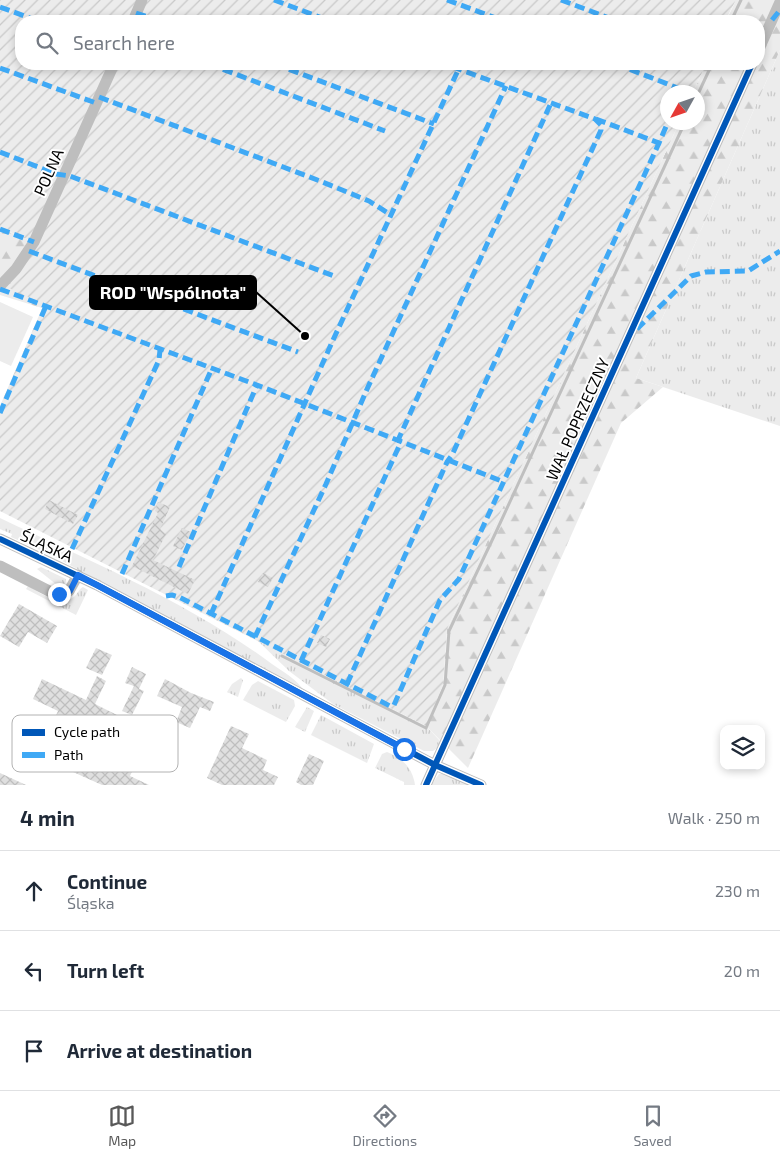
<!DOCTYPE html>
<html lang="en">
<head>
<meta charset="utf-8">
<style>
  :root { --surface:#fff; --page:#f2f2f3; --text:#1f2937; --muted:#747a83; --line:#e0e1e3; --accent:#595959 }
  body { margin:0; font-family:"Exo 2",sans-serif; background:var(--page); color:var(--text) }
  .controls { position:absolute; right:15px; bottom:15px; display:grid; overflow:hidden; border-radius:10px; box-shadow:0 2px 8px #0003 }
  .controls button { width:45px; height:45px; display:grid; place-items:center; padding:0; border:0; border-bottom:1px solid var(--line); background:var(--surface); color:var(--text); font:25px sans-serif }
  .compass { position:absolute; left:660px; top:85px; width:45px; height:45px; border-radius:50%; background:var(--surface); box-shadow:0 2px 8px #0003; rotate:230deg }
  .stop { position:absolute; width:15px; height:15px; margin:-11px; border:4px solid #1a73e8; border-radius:50%; background:#fff }
  .stop.end { background:#1a73e8; border-color:#fff; box-shadow:0 1px 5px #0008 }
  .list { margin:0; padding:0; list-style:none }
  h2 { display:flex; justify-content:space-between; align-items:center; height:65px; margin:0; padding:0 20px; font-size:21px }
  h2 small { font-size:16px; font-weight:400; color:var(--muted) }
  .list li { display:grid; grid-template-columns:32px 1fr auto; gap:15px; align-items:center; box-sizing:border-box; height:80px; padding:0 20px; border-top:1px solid var(--line) }
  .list b { display:block; font-size:19px; white-space:nowrap }
  .list p { margin:0; font-size:16px; white-space:nowrap; color:var(--muted) }
  .list em { font-size:16px; font-style:normal; color:var(--muted) }
  .icon { flex:none; width:28px; height:28px; fill:none; stroke:currentColor; stroke-width:2; stroke-linecap:round; stroke-linejoin:round }
  .map { position:relative; flex:none; width:780px; height:785px; overflow:hidden }
  .search { position:absolute; background:var(--surface); box-shadow:0 2px 8px #0003; left:15px; right:15px; top:15px; height:55px; display:flex; align-items:center; gap:12px; box-sizing:border-box; padding:0 18px; border-radius:20px; color:var(--muted); font-size:19px }
  .sheet { height:305px; background:var(--surface) }
  nav { display:flex; justify-content:space-around; align-items:center; box-sizing:border-box; height:70px; border-top:1px solid var(--line); background:var(--surface); font-size:14px; color:var(--muted) }
  nav a { display:grid; justify-items:center; gap:2px }
  nav .on { color:var(--accent) }
  .map>svg:first-child { display:block }
</style>
</head>
<body>
<div class="map">
<svg width="780" height="785" viewBox="0 0 780 785">
  <defs>
    <pattern id="grass-tufts" width="24" height="20" patternUnits="userSpaceOnUse" patternTransform="scale(1.25)"><rect width="24" height="20" fill="#ececec"/><path d="M3 7l-1-3M5 7V3M7 7l1-3M15 17l-1-3M17 17v-4M19 17l1-3" fill="none" stroke="#c9c9c9"/></pattern>
    <pattern id="forest-firs" width="22" height="20" patternUnits="userSpaceOnUse" patternTransform="scale(1.25)"><rect width="22" height="20" fill="#ececec"/><path d="M5 1l3.5 6h-7zM16 11l3.5 6h-7z" fill="#c9c9c9"/></pattern>
    <pattern id="garden-furrows" width="10" height="10" patternUnits="userSpaceOnUse" patternTransform="scale(1.25)"><rect width="10" height="10" fill="#ececec"/><path d="M-1 1l2-2M0 10L10 0M9 11l2-2" fill="none" stroke="#c9c9c9"/></pattern>
    <pattern id="building-cross-hatch" width="8" height="8" patternUnits="userSpaceOnUse" patternTransform="scale(1.25)"><rect width="8" height="8" fill="#dfdfdf"/><path d="M0 0l8 8M0 8l8-8" fill="none" stroke="#bebebe"/></pattern>
  </defs>
  <rect width="100%" height="100%" fill="#fff"/>
  <!-- grass -->
  <g fill="url(#grass-tufts)">
    <path d="M780,50v376l-144,-48z"/>
    <path d="M0,518c92,44 190,85 272,146 10,7 26,16 32,27l-251,-135 -42,-19 1,-3 -12,-5z"/>
    <path d="M41,567l25,12 -1,5 -4,2 -4,-1 -20,-16z"/>
    <path d="M28,586c13,7 33,23 47,10 3,-3 4,-7 8,-9l5,3 -12,25 -50,-26z"/>
    <path d="M257,640l169,86 17,18 -10,7h-9l-91,-47 -44,-33z"/>
    <path d="M241,678l2,2 -5,17 -11,-5 5,-8z"/>
    <path d="M258,681l36,19 1,6 -9,16 -43,-22 9,-15z"/>
    <path d="M307,707l7,4 -9,21 -10,-5z"/>
    <path d="M321,715l53,29 -7,19 -56,-28z"/>
    <path d="M387,752c15,5 26,17 28,33h-11v-3l-29,-14 7,-14z"/>
    <path d="M439,774h6l29,11h-43z"/>
  </g>
  <!-- forest -->
  <g fill="url(#forest-firs)">
    <path d="M736,0h44v50l-144,328 27,9 -42,36 -153,345 -42,-42 17,-41 4,-56 232,-506 19,-1v-30h-5l13,-28h53v-43h-33z"/>
    <path d="M0,228l39,16 5,59 -2,5 -42,-13z"/>
  </g>
  <!-- garden -->
  <path fill="url(#garden-furrows)" d="M0,0h736l-11,21h-704v43h685l-13,28h-25v30l11,1 -232,506 -4,56 -17,41 -426,-215v-105l44,-102 -35,-16 30,-44 -39,-16z"/>
  <!-- pitch -->
  <path fill="#ececec" d="M0,302l33,15 -22,49 -11,-5z"/>
  <g fill="none" stroke-linecap="round" stroke-linejoin="round">
    <!-- stream -->
    <g stroke="#bfbfbf" stroke-width="3">
      <path d="M731,21l10,-21"/>
      <path d="M698,94l14,-30"/>
      <path d="M282,656l144,72 19,-43 4,-54 47,-99 189,-410"/>
    </g>
  </g>
  <!-- building -->
  <g fill="url(#building-cross-hatch)">
    <path d="M49,500l29,15 -5,9 -28,-15z"/>
    <path d="M158,502l12,5 -10,22 6,5 -13,26 42,20 -7,14 -56,-28 26,-53 -3,-2z"/>
    <path d="M182,528l9,4 -9,18 -9,-4z"/>
    <path d="M263,573l10,5 -5,9 -10,-5z"/>
    <path d="M19,604l38,22 -10,17 -19,-11 -9,15 -19,-11z"/>
    <path d="M321,635l9,4 -4,8 -9,-4z"/>
    <path d="M96,648l16,7 -10,20 -16,-7z"/>
    <path d="M132,667l14,7 -7,15 5,2 -12,24 -10,-4 12,-25 -9,-3z"/>
    <path d="M97,676l9,5 -11,23 30,15 -10,21 18,8 14,-30 18,8 -17,37 -10,-5 -8,18 19,9h-47l-40,-18 1,-2 -35,-17 6,-14 11,5 13,-28 -25,-12 9,-20 44,21z"/>
    <path d="M165,679l26,14 23,9 -4,9 -10,-4 -10,21 -14,-6 6,-15 -25,-11z"/>
    <path d="M231,726l18,8 -7,14 25,12 -4,10 15,7 -4,8h-52l-15,-7z"/>
    <path d="M309,754l15,7 -11,24h-12l-5,-3z"/>
    <path d="M0,773l26,12h-26z"/>
  </g>
  <g fill="none" stroke-linecap="round" stroke-linejoin="round">
    <!-- minor -->
    <g stroke="#bebebe" stroke-width="11">
      <path d="M133,21l9,-21"/>
      <path d="M759,49l21,-47"/>
      <path d="M0,286l16,-17 18,-27 80,-178"/>
      <path d="M0,539l97,46 287,153 51,27 46,20"/>
      <path d="M0,566l51,26 8,2 10,-3 9,-16"/>
      <path d="M426,785l326,-721"/>
    </g>
    <!-- quiet -->
    <g stroke="#3fa9f5" stroke-width="5" stroke-dasharray="10 5" stroke-linecap="butt">
      <path d="M274,0l56,21"/>
      <path d="M447,0l57,21"/>
      <path d="M561,0l56,21"/>
      <path d="M0,7l38,14"/>
      <path d="M136,13l24,8"/>
      <path d="M772,20l8,-10"/>
      <path d="M209,64l176,67"/>
      <path d="M275,64l159,60"/>
      <path d="M616,64l67,26 -1,2"/>
      <path d="M0,68l96,35"/>
      <path d="M99,97l221,84 49,20 22,14"/>
      <path d="M596,119l63,24 9,-21"/>
      <path d="M0,152l56,22 14,2 264,100"/>
      <path d="M0,229l34,13"/>
      <path d="M29,251l269,101"/>
      <path d="M0,289l257,96 247,97"/>
      <path d="M637,329l54,-53 15,-4 42,-1 32,-20"/>
      <path d="M0,413l46,-107"/>
      <path d="M72,549l87,-189 1,-10"/>
      <path d="M179,567l78,-182"/>
      <path d="M122,574l90,-206"/>
      <path d="M166,596l6,-1 7,2 211,109 4,-1 46,-105 19,-21 200,-436"/>
      <path d="M211,614l122,-274 128,-276"/>
      <path d="M255,637l71,-153 42,-97 138,-301"/>
      <path d="M301,661l99,-217 -1,-6 152,-335"/>
      <path d="M347,684l100,-222 5,-7 149,-325v-5l-6,-6 -150,-55"/>
    </g>
    <!-- cycleway casing -->
    <g stroke="#fff" stroke-width="9">
      <g id="cycleway">
        <path d="M0,539l97,46 287,153 51,27 46,20"/>
        <path d="M426,785l326,-721"/>
      </g>
    </g>
    <!-- cycleway -->
    <use href="#cycleway" stroke="#0057b8" stroke-width="6"/>
  </g>
  <g fill="none" stroke-linecap="round" stroke-linejoin="round">
    <!-- route -->
    <path stroke="#1a73e8" stroke-width="6" d="M59,594l11,-3 8,-16 326,174"/>
  </g>
  <g text-anchor="middle" dominant-baseline="central" stroke-width="4" stroke-linejoin="round" paint-order="stroke">
    <!-- street labels -->
    <g font-size="16" fill="#000" stroke="#fff">
      <text transform="translate(48 172) rotate(-66)">POLNA</text>
      <text transform="translate(577 419) rotate(-66)">WAŁ POPRZECZNY</text>
      <text transform="translate(47 545) rotate(25)">ŚLĄSKA</text>
    </g>
  </g>
  <!-- legend -->
  <rect x="12" y="715" width="166" height="57" rx="8" fill="#fff" stroke="#b2b2b2" stroke-width="1"/>
  <rect x="22" y="729" width="23" height="7" fill="#0057b8"/>
  <rect x="22" y="752" width="23" height="6" fill="#3fa9f5"/>
  <g font-size="14" fill="#000">
    <text x="54" y="737">Cycle path</text>
    <text x="54" y="760">Path</text>
  </g>
  <!-- callouts -->
  <path fill="none" stroke="#000" stroke-width="2" d="M305 336L256 292"/>
  <circle fill="#000" stroke="#fff" stroke-width="2" cx="305" cy="336" r="5"/>
  <rect fill="#000" stroke="#000" stroke-width="2" x="90" y="276" width="166" height="33" rx="5"/>
  <g font-size="18" text-anchor="middle" font-weight="bold" fill="#fff">
    <text x="173" y="299">ROD "Wspólnota"</text>
  </g>
</svg>
<div class="controls">
<button><svg class="icon" aria-label="layers" viewBox="0 0 24 24"><path d="M12 4l9 5-9 5-9-5zM3 14l9 5 9-5"/></svg></button>
</div>
<svg class="compass" viewBox="-18 -18 36 36"><path d="M0-13l5 13h-10z" fill="#e53935"/><path d="M0 13l5-13h-10z" fill="#747a83"/></svg>
<div class="stop" style="left:404px;top:749px"></div>
<div class="stop end" style="left:59px;top:594px"></div>
<div class="search"><svg class="icon" aria-label="search" viewBox="0 0 24 24"><circle cx="10" cy="10" r="6"/><path d="M15 15l6 6"/></svg>Search here</div>
</div>
<section class="sheet">
<h2>4 min<small>Walk · 250 m</small></h2>
<ul class="list">
<li><svg class="icon" aria-label="ahead" viewBox="0 0 24 24"><path d="M12 20V5M6 11l6-6 6 6"/></svg><div><b>Continue</b><p>Śląska</p></div><em>230 m</em></li>
<li><svg class="icon" aria-label="left" viewBox="0 0 24 24"><path d="M17 20v-9H6M10 6l-5 5 5 5"/></svg><div><b>Turn left</b></div><em>20 m</em></li>
<li><svg class="icon" aria-label="arrive" viewBox="0 0 24 24"><path d="M6 21V4h12l-3 4 3 4H6"/></svg><div><b>Arrive at destination</b></div></li>
</ul>
</section>
<nav>
<a class="on"><svg class="icon" aria-label="map" viewBox="0 0 24 24"><path d="M3 6l6-2 6 2 6-2v14l-6 2-6-2-6 2zM9 4v14M15 6v14"/></svg>Map</a>
<a><svg class="icon" aria-label="directions" viewBox="0 0 24 24"><path d="M12 3l9 9-9 9-9-9zM9 14v-3h6M13 9l2 2-2 2"/></svg>Directions</a>
<a><svg class="icon" aria-label="saved" viewBox="0 0 24 24"><path d="M7 4h10v16l-5-4-5 4z"/></svg>Saved</a>
</nav>
</body>
</html>
